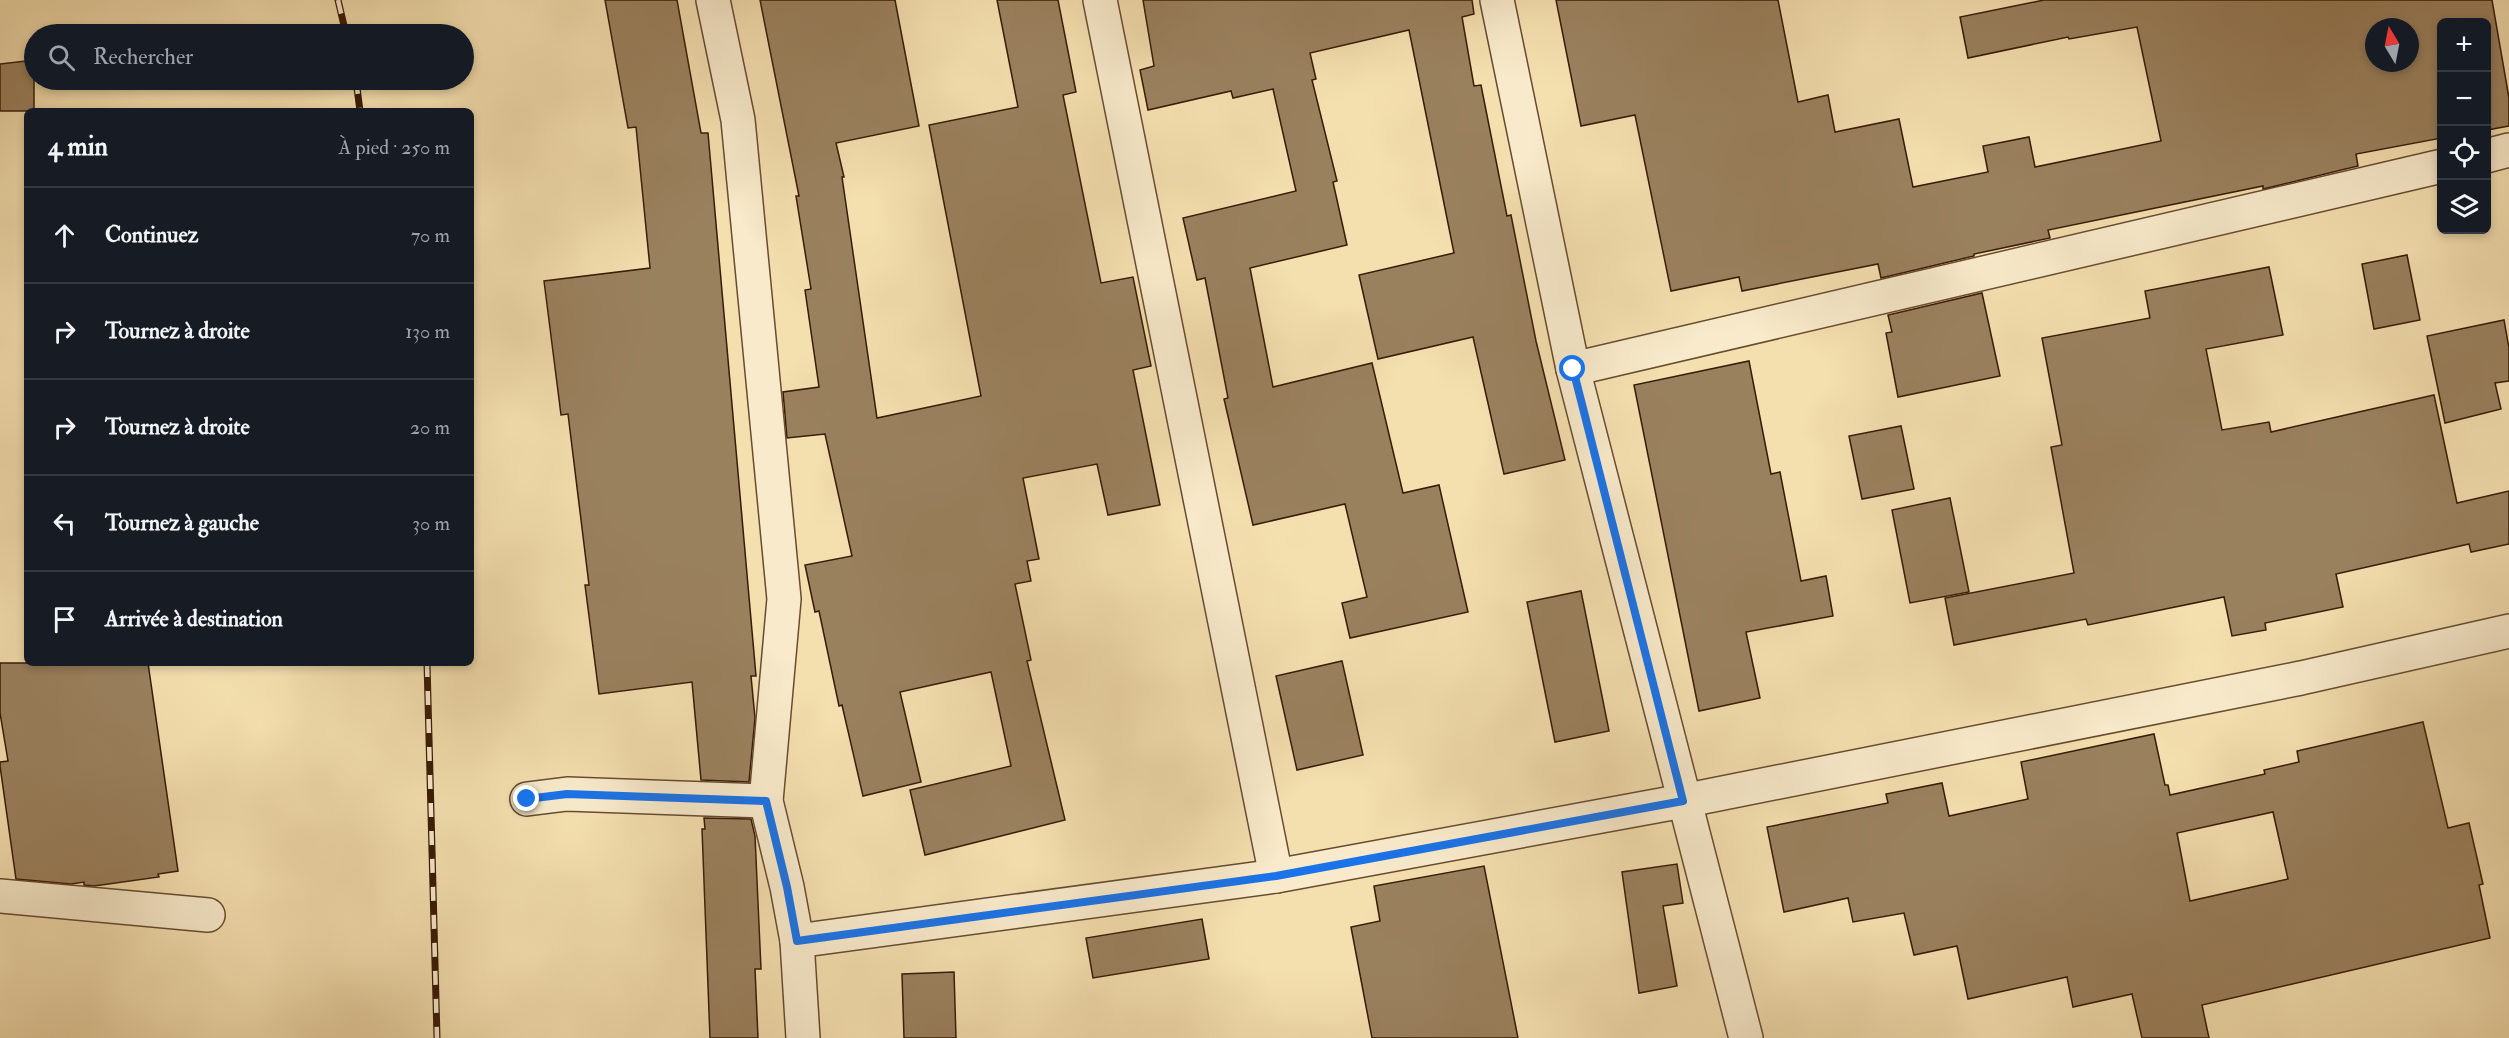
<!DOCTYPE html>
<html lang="fr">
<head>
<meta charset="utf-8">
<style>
  :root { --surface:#171b24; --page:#242831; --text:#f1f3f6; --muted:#9ea1a6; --line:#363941 }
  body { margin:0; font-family:"IM FELL Double Pica",serif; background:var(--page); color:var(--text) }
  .controls { position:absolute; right:18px; top:18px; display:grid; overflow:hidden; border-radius:9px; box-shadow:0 3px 9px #0003 }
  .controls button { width:54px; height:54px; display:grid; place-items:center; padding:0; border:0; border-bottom:2px solid var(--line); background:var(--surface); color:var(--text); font:30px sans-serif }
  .compass { position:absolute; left:2365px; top:18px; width:54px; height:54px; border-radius:50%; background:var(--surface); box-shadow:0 3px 9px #0003; rotate:350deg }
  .stop { position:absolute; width:18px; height:18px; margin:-14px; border:4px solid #1a73e8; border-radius:50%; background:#fff }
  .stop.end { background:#1a73e8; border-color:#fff; box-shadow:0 2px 6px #0008 }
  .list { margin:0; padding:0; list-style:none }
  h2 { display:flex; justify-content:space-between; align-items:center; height:78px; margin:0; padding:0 24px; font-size:26px }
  h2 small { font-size:20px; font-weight:400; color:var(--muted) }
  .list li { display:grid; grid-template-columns:39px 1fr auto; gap:18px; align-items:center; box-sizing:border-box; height:96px; padding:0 24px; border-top:2px solid var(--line) }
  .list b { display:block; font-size:22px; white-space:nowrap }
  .list em { font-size:20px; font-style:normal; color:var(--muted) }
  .icon { flex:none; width:33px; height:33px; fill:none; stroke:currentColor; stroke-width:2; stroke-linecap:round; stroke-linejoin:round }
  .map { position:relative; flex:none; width:2509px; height:1038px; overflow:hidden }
  .search { position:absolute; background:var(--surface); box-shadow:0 3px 9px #0003; left:24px; top:24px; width:450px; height:66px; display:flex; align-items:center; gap:15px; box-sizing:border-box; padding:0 21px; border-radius:33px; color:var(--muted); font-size:22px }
  .panel { position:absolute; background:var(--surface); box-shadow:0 3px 9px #0003; left:24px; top:108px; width:450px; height:558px; border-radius:9px }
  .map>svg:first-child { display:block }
</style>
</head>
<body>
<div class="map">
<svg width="2509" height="1038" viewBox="0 0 2509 1038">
  <rect width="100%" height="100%" fill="#f4dfaf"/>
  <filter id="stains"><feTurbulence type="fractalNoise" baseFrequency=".00333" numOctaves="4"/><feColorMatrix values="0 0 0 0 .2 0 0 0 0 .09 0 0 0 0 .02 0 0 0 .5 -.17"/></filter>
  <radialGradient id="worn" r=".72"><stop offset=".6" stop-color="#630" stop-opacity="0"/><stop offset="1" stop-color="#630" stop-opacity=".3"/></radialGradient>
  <!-- building -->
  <g fill="#9a815e" stroke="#381b06" stroke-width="1.5" fill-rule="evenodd">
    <path d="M605,0h72l24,133h7l48,543h-5l4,42 -6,64 -48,-2 -9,-98 -93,12 -14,-109h4l-21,-171 -7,1 -17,-134 106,-13 -14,-141 -8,1z"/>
    <path d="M760,0h135l24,126 -83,17 8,34h-2l35,241 104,-22 -52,-271 89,-18 -21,-107h61l18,92 -13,3 38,188 32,-6 18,89 -18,4 27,135 -52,10 -11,-51 -74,14 16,81 -12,2 4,20 -16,3 16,76 -4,1 38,159 -140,35 -15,-65 101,-24 -20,-94 -91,20 21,90 -58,14 -21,-91 -3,1 -20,-95 -4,1 -10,-47 47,-9 -27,-122 -38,4 -4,-46 36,-5 -14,-97 6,-1 -15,-93h3z"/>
    <path d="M1143,0h329l2,14 -12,3 12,69 7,-1 26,131 4,-1 25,126 29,119 -61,14 -31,-137 -95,22 -19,-84 95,-22 -45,-223 -99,23 6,26 -4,1 25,101 -4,1 14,63 -97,23 23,119 99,-24 31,130 36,-8 29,127 -118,26 -8,-35 25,-6 -22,-93 -92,21 -29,-126 4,-1 -23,-120 -8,2 -14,-62 113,-27 -23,-102 -40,9 -2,-7 -83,19 -8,-40 14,-4z"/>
    <path d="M1556,0h222l20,102 30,-7 7,37 64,-13 14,68 75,-15 -5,-26 46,-9 6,30 126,-26 -24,-114 -68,12 -1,-2 -100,21 -8,-41 84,-17h448l17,98v28l-22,4v-108h-45v116l-86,16 2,12 -95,23v-3l-215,44 2,8 -76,16v2l-93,22 -3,-14 -136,27 -3,-14 -68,14 -36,-176 -54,11zM2374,27h36v36h-36z"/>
    <path d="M34,60v51h-34v-47z"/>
    <path d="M2407,255l13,65 -46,9 -12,-65z"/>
    <path d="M2269,267l14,68 -77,14 16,81 47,-8 2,10 163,-37 23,108 52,-12v53l-38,8 -2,-8 -133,30 7,33 -78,16 1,7 -34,6 -8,-39 -136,28 -2,-6 -132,26 -9,-47 129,-25 -23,-126 11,-2 -20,-107 108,-20 -5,-27z"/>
    <path d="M1982,293l18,83 -102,21 -12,-64 6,-1 -4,-17z"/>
    <path d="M2504,320l5,28v33l-14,2 6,26 -56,14 -18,-87z"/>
    <path d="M1749,361l22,113 9,-2 21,109 25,-5 7,40 -87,16 14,66 -61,13 -65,-326z"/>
    <path d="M1901,426l13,63 -52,10 -13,-63z"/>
    <path d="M1950,498l19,94 -59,11 -18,-93z"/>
    <path d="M1581,591l28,140 -54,11 -28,-140z"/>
    <path d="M1342,661l21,94 -66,15 -21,-94z"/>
    <path d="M0,663h148l30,208 -20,3 1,3 -65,9 -10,-1v-3l-13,2 -55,-5 -16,-113v-4l8,-1 -8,-48z"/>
    <path d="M2423,722l25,106 21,-5 14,61 -4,1 11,53 -288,67 7,33h-67l-10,-44 -59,13 -6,-30 -99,22 -11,-53 -43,9 -10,-42 -51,9 -5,-24 -64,14 -17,-85 121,-24 -2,-9 56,-11 7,33 79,-17 -7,-37 133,-28 11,51h3l2,10 95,-21 -1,-4 35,-8 -2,-11zM2273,812l15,67 -98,22 -13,-68z"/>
    <path d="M704,818l47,1 4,17 6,133h-6l3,69h-48l-8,-209h3z"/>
    <path d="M1677,864l6,39 -20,3 14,80 -38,7 -17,-121z"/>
    <path d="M1484,866l34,172h-146l-21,-111 29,-6 -6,-35z"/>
    <path d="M1202,919l7,40 -116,19 -7,-40z"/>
    <path d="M954,972l2,66h-52l-2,-64z"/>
  </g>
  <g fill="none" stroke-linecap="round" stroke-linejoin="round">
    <!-- minor casing -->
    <g stroke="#674c30" stroke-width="36">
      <g id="minor">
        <path d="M713,0l25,120 46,479 -18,202 21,86 10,54 6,97"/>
        <path d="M1100,0l176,876"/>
        <path d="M1497,0l76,369 173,669"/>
        <path d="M2486,156l23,-6"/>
        <path d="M1573,369l869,-203"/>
        <path d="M527,799l40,-5 199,7"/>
        <path d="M0,896l208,19"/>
        <path d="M797,941l479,-65 407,-75 618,-123 208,-47"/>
      </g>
    </g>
    <!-- minor -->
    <use href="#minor" stroke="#f8eacb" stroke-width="33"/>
    <!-- rail casing -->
    <g stroke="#381b06" stroke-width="7">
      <g id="rail">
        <path d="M338,0l8,34"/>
        <path d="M356,80l4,31"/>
        <path d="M427,663l10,375"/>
      </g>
    </g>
    <!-- rail -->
    <use href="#rail" stroke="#f8eacb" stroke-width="4.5" stroke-dasharray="14" stroke-linecap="butt"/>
  </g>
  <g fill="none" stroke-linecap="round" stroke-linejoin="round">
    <!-- route -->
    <path stroke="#1a73e8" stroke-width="8" d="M527,799l40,-5 199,7 21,86 10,54 479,-65 407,-75 -110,-432"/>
  </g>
  <rect width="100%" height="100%" filter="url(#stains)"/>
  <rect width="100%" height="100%" fill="url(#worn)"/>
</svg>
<div class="controls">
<button>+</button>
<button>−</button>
<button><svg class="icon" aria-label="locate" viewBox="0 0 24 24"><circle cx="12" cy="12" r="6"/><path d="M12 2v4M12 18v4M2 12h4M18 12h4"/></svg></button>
<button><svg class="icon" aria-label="layers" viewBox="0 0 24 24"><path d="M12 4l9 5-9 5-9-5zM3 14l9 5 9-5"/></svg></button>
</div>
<svg class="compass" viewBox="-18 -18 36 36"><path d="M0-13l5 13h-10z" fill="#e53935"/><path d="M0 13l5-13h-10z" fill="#9ea1a6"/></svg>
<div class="stop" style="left:1573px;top:369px"></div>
<div class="stop end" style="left:527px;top:799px"></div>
<div class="search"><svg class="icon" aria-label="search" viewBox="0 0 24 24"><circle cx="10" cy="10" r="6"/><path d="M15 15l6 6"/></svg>Rechercher</div>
<section class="panel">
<h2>4 min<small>À pied · 250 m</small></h2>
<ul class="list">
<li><svg class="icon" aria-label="ahead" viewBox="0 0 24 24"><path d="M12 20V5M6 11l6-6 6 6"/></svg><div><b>Continuez</b></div><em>70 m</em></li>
<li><svg class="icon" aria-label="right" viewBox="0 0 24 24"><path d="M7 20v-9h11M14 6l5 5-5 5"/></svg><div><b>Tournez à droite</b></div><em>130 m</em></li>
<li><svg class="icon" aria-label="right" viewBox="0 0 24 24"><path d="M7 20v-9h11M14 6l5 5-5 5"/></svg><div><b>Tournez à droite</b></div><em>20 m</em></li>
<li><svg class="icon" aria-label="left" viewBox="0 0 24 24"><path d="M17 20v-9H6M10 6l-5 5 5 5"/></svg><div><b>Tournez à gauche</b></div><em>30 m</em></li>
<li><svg class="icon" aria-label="arrive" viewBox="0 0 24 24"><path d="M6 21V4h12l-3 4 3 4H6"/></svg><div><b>Arrivée à destination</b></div></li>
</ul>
</section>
</div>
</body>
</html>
